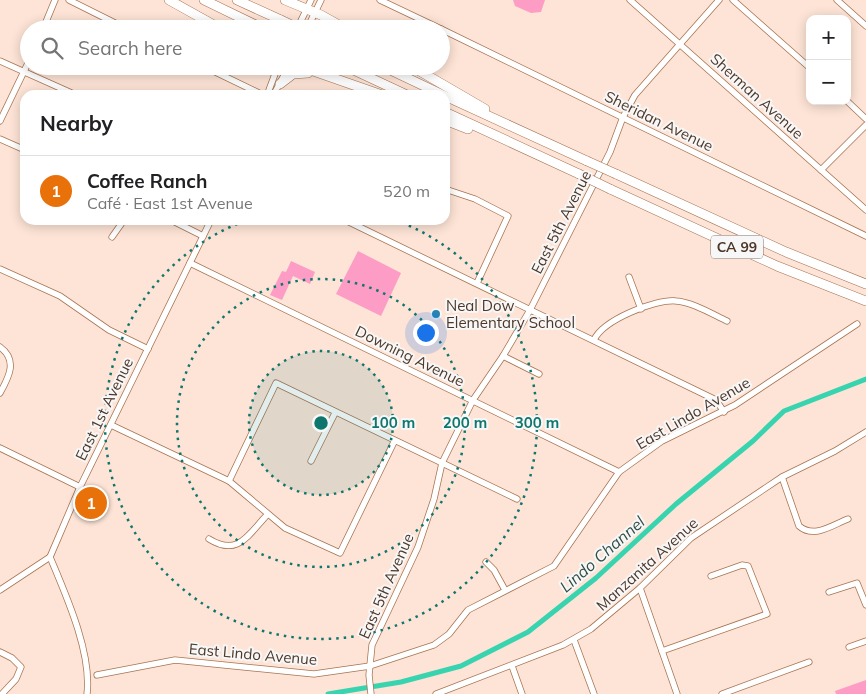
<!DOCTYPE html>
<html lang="en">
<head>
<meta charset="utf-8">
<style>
  :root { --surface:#fff; --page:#f2f2f2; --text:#202124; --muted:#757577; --line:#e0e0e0; --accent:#b45309 }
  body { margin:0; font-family:Mulish,sans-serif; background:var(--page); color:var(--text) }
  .controls { position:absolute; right:15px; top:15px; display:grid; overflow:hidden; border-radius:10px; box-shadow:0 2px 12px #0003 }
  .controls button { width:45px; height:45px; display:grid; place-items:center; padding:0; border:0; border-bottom:1px solid var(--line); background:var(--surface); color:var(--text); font:25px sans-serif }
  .you { position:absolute; left:425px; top:332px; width:18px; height:18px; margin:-12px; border:4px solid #fff; border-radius:50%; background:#1a73e8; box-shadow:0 0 0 8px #1a73e833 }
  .badge { display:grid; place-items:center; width:32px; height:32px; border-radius:50%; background:var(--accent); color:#fff; font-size:16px; font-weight:700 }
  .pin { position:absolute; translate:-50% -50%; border:2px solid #fff; box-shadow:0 1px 5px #0006 }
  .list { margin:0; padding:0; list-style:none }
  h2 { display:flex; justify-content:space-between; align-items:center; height:65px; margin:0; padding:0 20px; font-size:21px }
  h2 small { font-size:16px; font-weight:400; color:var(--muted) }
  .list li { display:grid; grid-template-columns:32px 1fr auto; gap:15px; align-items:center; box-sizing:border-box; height:70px; padding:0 20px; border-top:1px solid var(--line) }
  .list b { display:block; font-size:19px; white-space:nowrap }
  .list p { margin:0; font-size:16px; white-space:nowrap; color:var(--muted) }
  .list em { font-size:16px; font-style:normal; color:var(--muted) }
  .icon { flex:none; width:28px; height:28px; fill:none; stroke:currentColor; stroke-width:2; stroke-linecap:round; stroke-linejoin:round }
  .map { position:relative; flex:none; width:866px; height:694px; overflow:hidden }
  .search { position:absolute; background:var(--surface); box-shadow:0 2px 12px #0003; left:20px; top:20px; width:430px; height:55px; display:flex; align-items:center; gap:12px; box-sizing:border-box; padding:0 18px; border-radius:28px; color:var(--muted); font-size:19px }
  .panel { position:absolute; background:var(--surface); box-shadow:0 2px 12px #0003; left:20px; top:90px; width:430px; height:135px; border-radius:15px }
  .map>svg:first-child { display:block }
</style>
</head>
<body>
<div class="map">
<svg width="866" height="694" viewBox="0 0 866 694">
  <rect width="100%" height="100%" fill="#fde4d6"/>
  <!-- green -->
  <g fill="#fd9dc5">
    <path d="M513,0h32l-4,12 -10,1 -16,-7z"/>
    <path d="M358,251l43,22 -20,43 -45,-22z"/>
    <path d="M291,261l24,11 -5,12 -17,-8 -11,24 -12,-5 12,-24 4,1z"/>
    <path d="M866,680v14h-30l-1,-3z"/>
  </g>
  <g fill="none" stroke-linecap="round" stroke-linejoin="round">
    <!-- canal -->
    <path stroke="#38d3af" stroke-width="5" d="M328,694l73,-12 60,-16 67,-34 68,-54 80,-74 77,-63 31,-30 82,-32"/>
    <!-- minor casing -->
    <g stroke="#a77350" stroke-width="7">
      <g id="minor">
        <path d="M69,0l58,29"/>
        <path d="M380,0l61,29"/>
        <path d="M630,0l236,210"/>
        <path d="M733,0l77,68"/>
        <path d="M837,0l29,26"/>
        <path d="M43,29l12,-29"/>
        <path d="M297,29l14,-29"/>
        <path d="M307,29l14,-29"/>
        <path d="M441,29l425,207"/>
        <path d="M0,61l76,34"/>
        <path d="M203,66l60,29"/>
        <path d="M269,95v-5l9,-24"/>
        <path d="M271,95l4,-3 14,-26"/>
        <path d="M847,101l19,18"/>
        <path d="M0,121l29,-60"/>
        <path d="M0,139l25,11"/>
        <path d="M821,170l45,-45"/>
        <path d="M445,189l30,10 33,17 -31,67"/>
        <path d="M171,220l32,16"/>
        <path d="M345,220l371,180 8,12"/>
        <path d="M112,237l12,-17"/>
        <path d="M190,263l429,209"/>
        <path d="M0,269l60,27 49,34 39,19"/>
        <path d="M629,277l12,32"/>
        <path d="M594,340c9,-20 61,-41 82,-39 16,1 36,13 51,20"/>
        <path d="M0,347c18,13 9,30 0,46"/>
        <path d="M503,356l36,18"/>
        <path d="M111,425l118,56 56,47 55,25 54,-111"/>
        <path d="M0,448l80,39"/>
        <path d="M311,461l24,-48"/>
        <path d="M782,477l17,49c15,13 33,-1 49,-7"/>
        <path d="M229,481l47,-98 241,116"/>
        <path d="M209,539c29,18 39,-4 58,-24"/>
        <path d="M50,557c16,38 42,96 37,137"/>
        <path d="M486,562l8,8 11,20"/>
        <path d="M640,588l37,106"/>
        <path d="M0,590l50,-33 30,-70 131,-267"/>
        <path d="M829,592l28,-9 9,22"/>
        <path d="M574,640l20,54"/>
        <path d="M849,647l17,-6"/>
        <path d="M662,651l105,-37 -19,-48 -6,-1 -31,11"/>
        <path d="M0,652l12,6 9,9 -5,12 -14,15"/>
        <path d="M512,666l10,28"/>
        <path d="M97,675l78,-15 139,14 56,-8 64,-21 15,-11 19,-24 86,-44 65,-94 43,-31 73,-36 122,-81"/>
        <path d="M371,694l-2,-19 3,-30 46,-98 16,-48 8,-36 31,-63 30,-44 27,-46 80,-158 13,-35 12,-22 84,-95"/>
        <path d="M436,694l127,-49 28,-16 49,-41 51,-50 91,-61 53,-26 31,-19"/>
        <path d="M722,694l87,-32"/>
      </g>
    </g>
    <!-- highway casing -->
    <g stroke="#a77350" stroke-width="10">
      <g id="highway">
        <path d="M169,0l52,29"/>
        <path d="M204,0l60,29"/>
        <path d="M237,0l44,20"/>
        <path d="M285,0l36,15 25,14"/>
        <path d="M299,66l83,29"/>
        <path d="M345,66l62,29"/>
        <path d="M382,66l61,29"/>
        <path d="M411,66l74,43"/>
        <path d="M280,84l13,-10 15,-1"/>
        <path d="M445,96l142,65"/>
        <path d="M445,112l134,62"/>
        <path d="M445,120l23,9"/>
        <path d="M616,174l170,78 80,32"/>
        <path d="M610,189l167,77 89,35"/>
      </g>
    </g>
    <!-- minor -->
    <use href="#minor" stroke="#fff" stroke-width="5.5"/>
    <!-- highway -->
    <use href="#highway" stroke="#fff" stroke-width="9"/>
    <!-- highway-bridge casing -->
    <g stroke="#a77350" stroke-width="10" stroke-linecap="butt">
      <g id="highway-bridge">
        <path d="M281,20l19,9"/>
        <path d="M587,161l29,13"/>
        <path d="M579,174l31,15"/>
      </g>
    </g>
    <!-- highway-bridge -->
    <use href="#highway-bridge" stroke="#fff" stroke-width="9"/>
  </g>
  <!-- distance rings -->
  <circle cx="321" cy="423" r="72" fill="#0f766e" fill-opacity=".12"/>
  <g fill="none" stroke="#0f766e" stroke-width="2.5" stroke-dasharray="2.5 5">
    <circle cx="321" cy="423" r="72"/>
    <circle cx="321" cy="423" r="144"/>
    <path d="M395 220A216 216 0 1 1 247 220"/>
  </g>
  <!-- markers -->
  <circle fill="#2685b1" stroke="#f7f7f7" stroke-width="2" cx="436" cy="314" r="5"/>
  <g text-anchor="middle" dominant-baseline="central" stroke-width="4" stroke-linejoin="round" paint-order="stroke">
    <!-- shield labels -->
    <rect fill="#f7f7f7" stroke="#817166" stroke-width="1" x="711" y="235.5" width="52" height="23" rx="4"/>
    <g font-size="14" font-weight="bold" fill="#4e3728">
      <text x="737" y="247">CA 99</text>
    </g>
    <!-- street labels -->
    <g font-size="15" fill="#4e3728" stroke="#f7f7f7">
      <text transform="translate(757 96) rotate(42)">Sherman Avenue</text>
      <text transform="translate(659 121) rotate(26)">Sheridan Avenue</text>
      <text transform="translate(561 222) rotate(-63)">East 5th Avenue</text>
      <text transform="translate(410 356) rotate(26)">Downing Avenue</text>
      <text transform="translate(104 409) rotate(-64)">East 1st Avenue</text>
      <text transform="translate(693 413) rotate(-30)">East Lindo Avenue</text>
      <text transform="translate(647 564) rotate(-42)">Manzanita Avenue</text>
      <text transform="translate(386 586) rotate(-66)">East 5th Avenue</text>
      <text transform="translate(253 654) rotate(5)">East Lindo Avenue</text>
    </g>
    <!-- poi labels -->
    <g font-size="15" fill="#4e3728" stroke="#f7f7f7" text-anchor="start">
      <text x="446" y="305">Neal Dow<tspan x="446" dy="17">Elementary School</tspan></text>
    </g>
    <!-- water labels -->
    <g font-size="16" font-style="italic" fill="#2f4d44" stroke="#f7f7f7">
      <text transform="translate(602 554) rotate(-41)">Lindo Channel</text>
    </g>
  </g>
  <circle cx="321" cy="423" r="8" fill="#0f766e" stroke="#f7f7f7" stroke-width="2.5"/>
  <g font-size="15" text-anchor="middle" font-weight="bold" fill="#0f766e" stroke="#f7f7f7" stroke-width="4" stroke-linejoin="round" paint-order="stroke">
    <text x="393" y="428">100 m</text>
    <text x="465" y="428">200 m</text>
    <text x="537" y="428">300 m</text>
  </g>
</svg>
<div class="controls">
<button>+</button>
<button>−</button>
</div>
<div class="you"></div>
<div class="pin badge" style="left:91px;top:503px;background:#e8710a">1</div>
<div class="search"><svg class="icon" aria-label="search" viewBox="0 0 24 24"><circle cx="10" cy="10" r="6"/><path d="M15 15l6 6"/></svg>Search here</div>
<section class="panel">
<h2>Nearby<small></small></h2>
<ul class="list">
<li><span class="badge" style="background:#e8710a">1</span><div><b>Coffee Ranch</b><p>Café · East 1st Avenue</p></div><em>520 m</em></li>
</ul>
</section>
</div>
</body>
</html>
